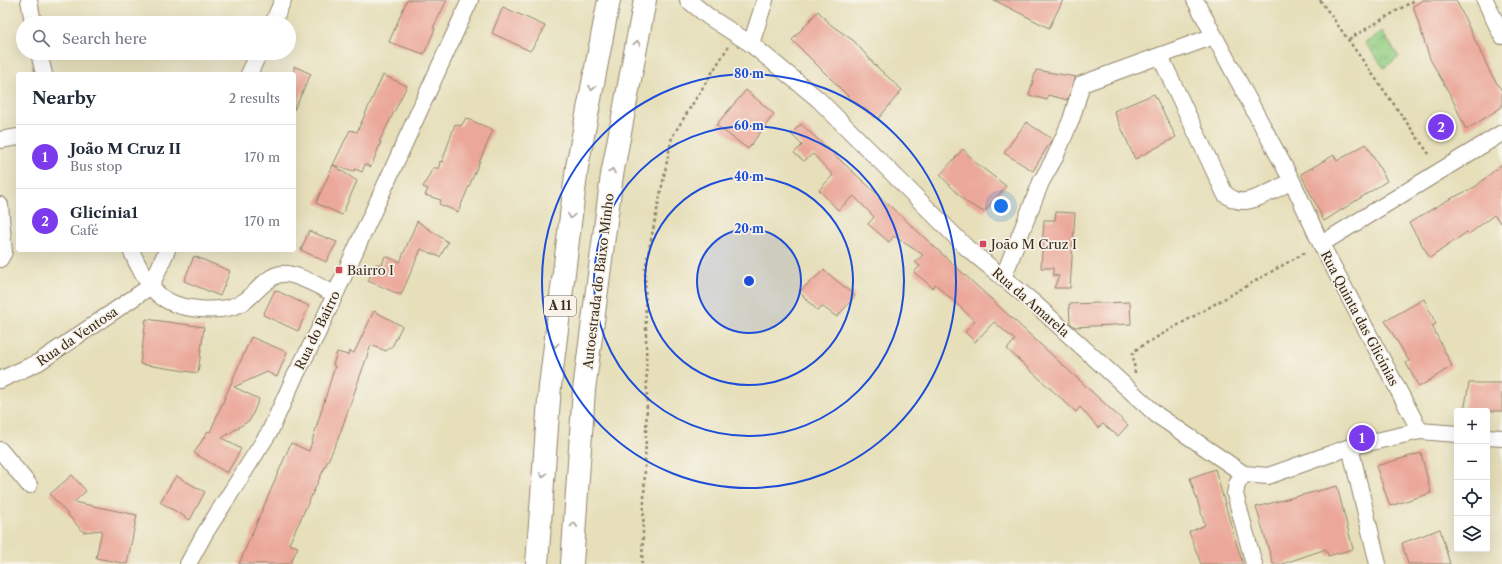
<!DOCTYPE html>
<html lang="en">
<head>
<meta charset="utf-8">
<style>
  body { margin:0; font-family:"Libre Caslon Text",serif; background:#f6f6f7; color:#1f2937 }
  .controls { position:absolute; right:12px; bottom:12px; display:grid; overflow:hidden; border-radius:4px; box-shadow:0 4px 16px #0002 }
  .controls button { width:36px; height:36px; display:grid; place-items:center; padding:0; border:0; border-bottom:1px solid #e0e1e3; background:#fff; color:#1f2937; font:20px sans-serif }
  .you { position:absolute; left:1001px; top:206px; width:14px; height:14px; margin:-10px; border:3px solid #fff; border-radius:50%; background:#1a73e8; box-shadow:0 0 0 6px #1a73e833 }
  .badge { display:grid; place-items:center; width:26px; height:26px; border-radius:50%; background:#7c3aed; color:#fff; font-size:13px; font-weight:700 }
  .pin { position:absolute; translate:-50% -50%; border:2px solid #fff; box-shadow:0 1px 4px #0006 }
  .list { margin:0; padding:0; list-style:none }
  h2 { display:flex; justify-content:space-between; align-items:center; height:52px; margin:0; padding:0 16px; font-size:17px }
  h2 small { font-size:13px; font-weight:400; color:#747a83 }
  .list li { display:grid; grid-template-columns:26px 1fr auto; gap:12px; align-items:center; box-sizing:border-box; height:64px; padding:0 16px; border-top:1px solid #e0e1e3 }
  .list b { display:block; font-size:15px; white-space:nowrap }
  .list p { margin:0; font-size:13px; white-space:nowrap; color:#747a83 }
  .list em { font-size:13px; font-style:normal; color:#747a83 }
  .icon { flex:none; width:22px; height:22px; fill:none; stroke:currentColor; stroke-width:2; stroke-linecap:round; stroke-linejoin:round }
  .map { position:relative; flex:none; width:1502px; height:564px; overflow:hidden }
  .search { position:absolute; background:#fff; box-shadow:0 4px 16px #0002; left:16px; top:16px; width:280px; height:44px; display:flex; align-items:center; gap:10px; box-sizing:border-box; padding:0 14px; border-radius:22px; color:#747a83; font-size:15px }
  .panel { position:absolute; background:#fff; box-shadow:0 4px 16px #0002; left:16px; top:72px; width:280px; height:180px; border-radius:4px }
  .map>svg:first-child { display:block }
</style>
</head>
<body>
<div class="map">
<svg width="1502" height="564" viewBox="0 0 1502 564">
  <defs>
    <pattern id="park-crowns" width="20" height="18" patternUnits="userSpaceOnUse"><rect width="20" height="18" fill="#93ce82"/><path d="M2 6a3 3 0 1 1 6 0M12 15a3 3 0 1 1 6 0" fill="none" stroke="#79a76a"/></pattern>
  </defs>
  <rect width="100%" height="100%" fill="#f7f3e8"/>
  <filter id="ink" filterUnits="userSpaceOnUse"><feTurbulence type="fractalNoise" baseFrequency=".025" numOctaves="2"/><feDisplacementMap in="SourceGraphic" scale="8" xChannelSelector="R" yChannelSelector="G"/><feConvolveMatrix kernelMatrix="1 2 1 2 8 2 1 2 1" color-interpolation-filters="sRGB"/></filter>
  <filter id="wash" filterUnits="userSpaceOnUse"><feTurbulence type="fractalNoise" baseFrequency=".012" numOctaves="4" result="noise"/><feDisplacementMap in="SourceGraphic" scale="16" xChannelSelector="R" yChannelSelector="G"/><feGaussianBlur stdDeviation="0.9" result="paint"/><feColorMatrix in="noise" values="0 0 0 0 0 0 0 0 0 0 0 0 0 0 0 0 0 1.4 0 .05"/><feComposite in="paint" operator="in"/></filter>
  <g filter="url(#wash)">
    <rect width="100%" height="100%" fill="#e6dfba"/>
    <path fill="url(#park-crowns)" stroke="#677c50" d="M1382,32L1399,57L1384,68L1365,43Z"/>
    <g id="blocks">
      <path fill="#eba89a" d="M407,0H447L433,28L435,29L424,54L389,42Z
        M994,0H1063L1049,28Z
        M1423,0H1456L1491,74L1502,91V107L1466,130L1452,98L1430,59L1413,6Z
        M503,7L545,26L542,33L530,51L492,33Z
        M818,11L831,25L854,41L875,65L902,90L878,119L850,98L792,40Z
        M294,66L311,74L294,110Z
        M1036,70L1076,77L1067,100L1048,95L1047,100L1029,95Z
        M383,75L407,86L379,142H381L371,167L365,164L362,172L355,169L354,171L333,165L350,130L357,132Z
        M746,90L774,114L748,149L716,125Z
        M1154,94L1176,137L1135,159L1114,111Z
        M466,118L493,130L458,212L439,204L441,200L425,195L428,189L423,187L433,168H439L440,161L442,162L455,124L461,126Z
        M1026,122L1052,139L1033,171L1004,153Z
        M801,124L1128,425L1118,436L1103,424L1098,428L1080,407L1076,412L1007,349L1015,340L994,322L975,342L965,332L975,321L935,284L933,288L914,272L920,266L915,262L923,255L894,236L889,242L868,224L874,217L854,196L838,210L819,190L833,175L813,154L804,161L794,153L802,145L791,134Z
        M1366,144L1387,181L1324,221L1301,174L1334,155L1337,161Z
        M963,149L976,163L1006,186L984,212L966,202L940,175Z
        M1502,164V224L1494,215L1469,234L1467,232L1430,258L1409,223L1444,202L1475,187Z
        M333,165L357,181L342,215L316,203Z
        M1056,212L1075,213L1070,288H1054L1059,276L1053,275V268H1041L1044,220H1055Z
        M417,221L448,242L440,257L421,249L401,295L368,281L376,264L382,265L385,256L400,262Z
        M309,231L337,242L326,262L301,250Z
        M194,256L230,271L220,296L184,281Z
        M824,270L855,296L837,317L823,307L817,310L799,292Z
        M275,290L309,306L298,331L263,315Z
        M1424,299L1436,324L1432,326L1452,366L1419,387L1406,363L1409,361L1385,321Z
        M1130,302L1131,324L1075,327L1070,323L1069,304Z
        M374,311L402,326L393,345L386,351L371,345L338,439L289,544L298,547L290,564H239L291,443L309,451L335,366L333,365L337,352L348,355L350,351L354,353Z
        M146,319L204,327L198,373L140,364Z
        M251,337L287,352L277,377L267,372L234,387L259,399L250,420L222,438L241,449L227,473L194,453L208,431L210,432Z
        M1469,383H1502V411H1464Z
        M1421,453L1431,493L1390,506L1376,466Z
        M1215,469L1235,539L1243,564H1201L1189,532L1205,525L1190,478Z
        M72,475L86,491L74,502L137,515L127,564L96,558L102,530L83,532L50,494Z
        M176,476L205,492L190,520L160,502Z
        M1337,486L1353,549L1328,556L1326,549L1282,564H1273L1256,507Z
        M1440,529L1450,564H1408L1402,543Z"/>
    </g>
  </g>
  <g filter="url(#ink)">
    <use href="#blocks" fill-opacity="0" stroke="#90846c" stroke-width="1"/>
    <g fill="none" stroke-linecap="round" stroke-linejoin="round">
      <g stroke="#90846c" stroke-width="18">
        <path id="street" d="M29,0L33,23
          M688,0L709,17L751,44L818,99L967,248L1034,303L1157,415L1244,474L1268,476L1350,447L1420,431L1457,434
          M1195,0L1292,181L1321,244L1420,431
          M1485,0L1502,36
          M273,23L283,0
          M751,44L765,0
          M39,53L44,74
          M1160,56L1225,194C1228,196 1232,199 1236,200C1250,206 1279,187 1292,181
          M249,74L259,53
          M0,140L18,137
          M0,205L4,252L0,259
          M1321,244L1502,133
          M131,250C136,262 148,286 158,294C176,311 224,315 245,301C256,293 267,276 281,274C296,272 321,288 335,294
          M1003,278L1041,182L1055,157L1071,120L1082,84L1214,36
          M151,286L167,250
          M0,380L39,362L151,286
          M1487,437L1502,438
          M1350,447L1378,564
          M0,450L29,485
          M1244,474L1237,484L1235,494L1254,564
          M188,564L205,533L270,431L294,378L318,332L470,0"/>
      </g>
      <g stroke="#90846c" stroke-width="24">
        <path id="highway" d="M537,564L550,386L577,167L609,0
          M572,564L584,390L612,175L645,0"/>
      </g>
      <path stroke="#90846c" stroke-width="2.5" stroke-dasharray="3 3" stroke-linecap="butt" d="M1320,0L1429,154
        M1349,39L1415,0
        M1135,373L1133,353L1138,348L1306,252
        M642,564L647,402L645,269L672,137L728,47"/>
      <use href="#street" stroke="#fff" stroke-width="16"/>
      <use href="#highway" stroke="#fff" stroke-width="22"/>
    </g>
    <defs><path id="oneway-chevron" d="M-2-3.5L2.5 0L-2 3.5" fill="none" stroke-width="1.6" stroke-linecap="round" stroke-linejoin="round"/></defs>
    <g stroke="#a79f9a">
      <use href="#oneway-chevron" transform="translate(637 43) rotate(-79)"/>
      <use href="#oneway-chevron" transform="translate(592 88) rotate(101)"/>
      <use href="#oneway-chevron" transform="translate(612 171) rotate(-80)"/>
      <use href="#oneway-chevron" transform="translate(571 216) rotate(97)"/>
      <use href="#oneway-chevron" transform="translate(555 345) rotate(97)"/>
      <use href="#oneway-chevron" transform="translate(543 475) rotate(94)"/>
      <use href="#oneway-chevron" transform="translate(574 525) rotate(-86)"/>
    </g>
  </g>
  <circle cx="749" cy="281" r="52" fill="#1d4ed8" fill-opacity=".12"/>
  <g fill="none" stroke="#1d4ed8" stroke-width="2">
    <circle cx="749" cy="281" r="52"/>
    <circle cx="749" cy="281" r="104"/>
    <circle cx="749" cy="281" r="155"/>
    <circle cx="749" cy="281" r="207"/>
  </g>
  <g fill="#d1495b" stroke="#f7f3e8" stroke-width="1.5">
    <rect x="979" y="240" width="8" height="8" rx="2"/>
    <rect x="335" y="266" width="8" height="8" rx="2"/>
  </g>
  <g text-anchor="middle" stroke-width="3.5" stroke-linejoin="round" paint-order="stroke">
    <rect fill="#f7f3e8" stroke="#73665b" stroke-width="1" x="544" y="296" width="32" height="20" rx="3"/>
    <g font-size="12" font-weight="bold" fill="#3b2a1e">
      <text x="560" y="310">A 11</text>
    </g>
    <g font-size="13" fill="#3b2a1e" stroke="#f7f3e8" text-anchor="start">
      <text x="991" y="249">João M Cruz I</text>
      <text x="347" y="275">Bairro I</text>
    </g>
    <g font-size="13" fill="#3b2a1e" stroke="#f7f3e8">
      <text transform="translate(598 281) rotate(-83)" y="5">Autoestrada do Baixo Minho</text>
      <text transform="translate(1031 302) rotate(41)" y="5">Rua da Amarela</text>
      <text transform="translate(1360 318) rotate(62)" y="5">Rua Quinta das Glicínias</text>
      <text transform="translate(317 330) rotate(-64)" y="5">Rua do Bairro</text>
      <text transform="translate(77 336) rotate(-34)" y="5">Rua da Ventosa</text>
    </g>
  </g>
  <circle cx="749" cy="281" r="6" fill="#1d4ed8" stroke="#f7f3e8" stroke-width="2"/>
  <g font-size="12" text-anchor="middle" font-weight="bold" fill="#1d4ed8" stroke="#f7f3e8" stroke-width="3.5" stroke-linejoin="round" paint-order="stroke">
    <text x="749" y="78">80 m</text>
    <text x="749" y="130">60 m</text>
    <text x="749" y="181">40 m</text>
    <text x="749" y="233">20 m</text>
  </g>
</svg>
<div class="controls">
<button>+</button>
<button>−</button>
<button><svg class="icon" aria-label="locate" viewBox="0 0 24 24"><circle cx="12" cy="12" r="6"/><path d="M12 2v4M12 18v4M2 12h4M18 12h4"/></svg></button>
<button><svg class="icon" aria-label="layers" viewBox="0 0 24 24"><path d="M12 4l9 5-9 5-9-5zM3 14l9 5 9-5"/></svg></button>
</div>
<div class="you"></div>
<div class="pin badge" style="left:1362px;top:438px">1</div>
<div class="pin badge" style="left:1441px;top:127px">2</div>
<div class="search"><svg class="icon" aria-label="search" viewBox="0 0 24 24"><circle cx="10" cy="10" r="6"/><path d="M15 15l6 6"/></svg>Search here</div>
<section class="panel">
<h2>Nearby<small>2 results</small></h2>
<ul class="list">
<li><span class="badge">1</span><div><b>João M Cruz II</b><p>Bus stop</p></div><em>170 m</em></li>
<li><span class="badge">2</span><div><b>Glicínia1</b><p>Café</p></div><em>170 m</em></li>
</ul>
</section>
</div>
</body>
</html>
